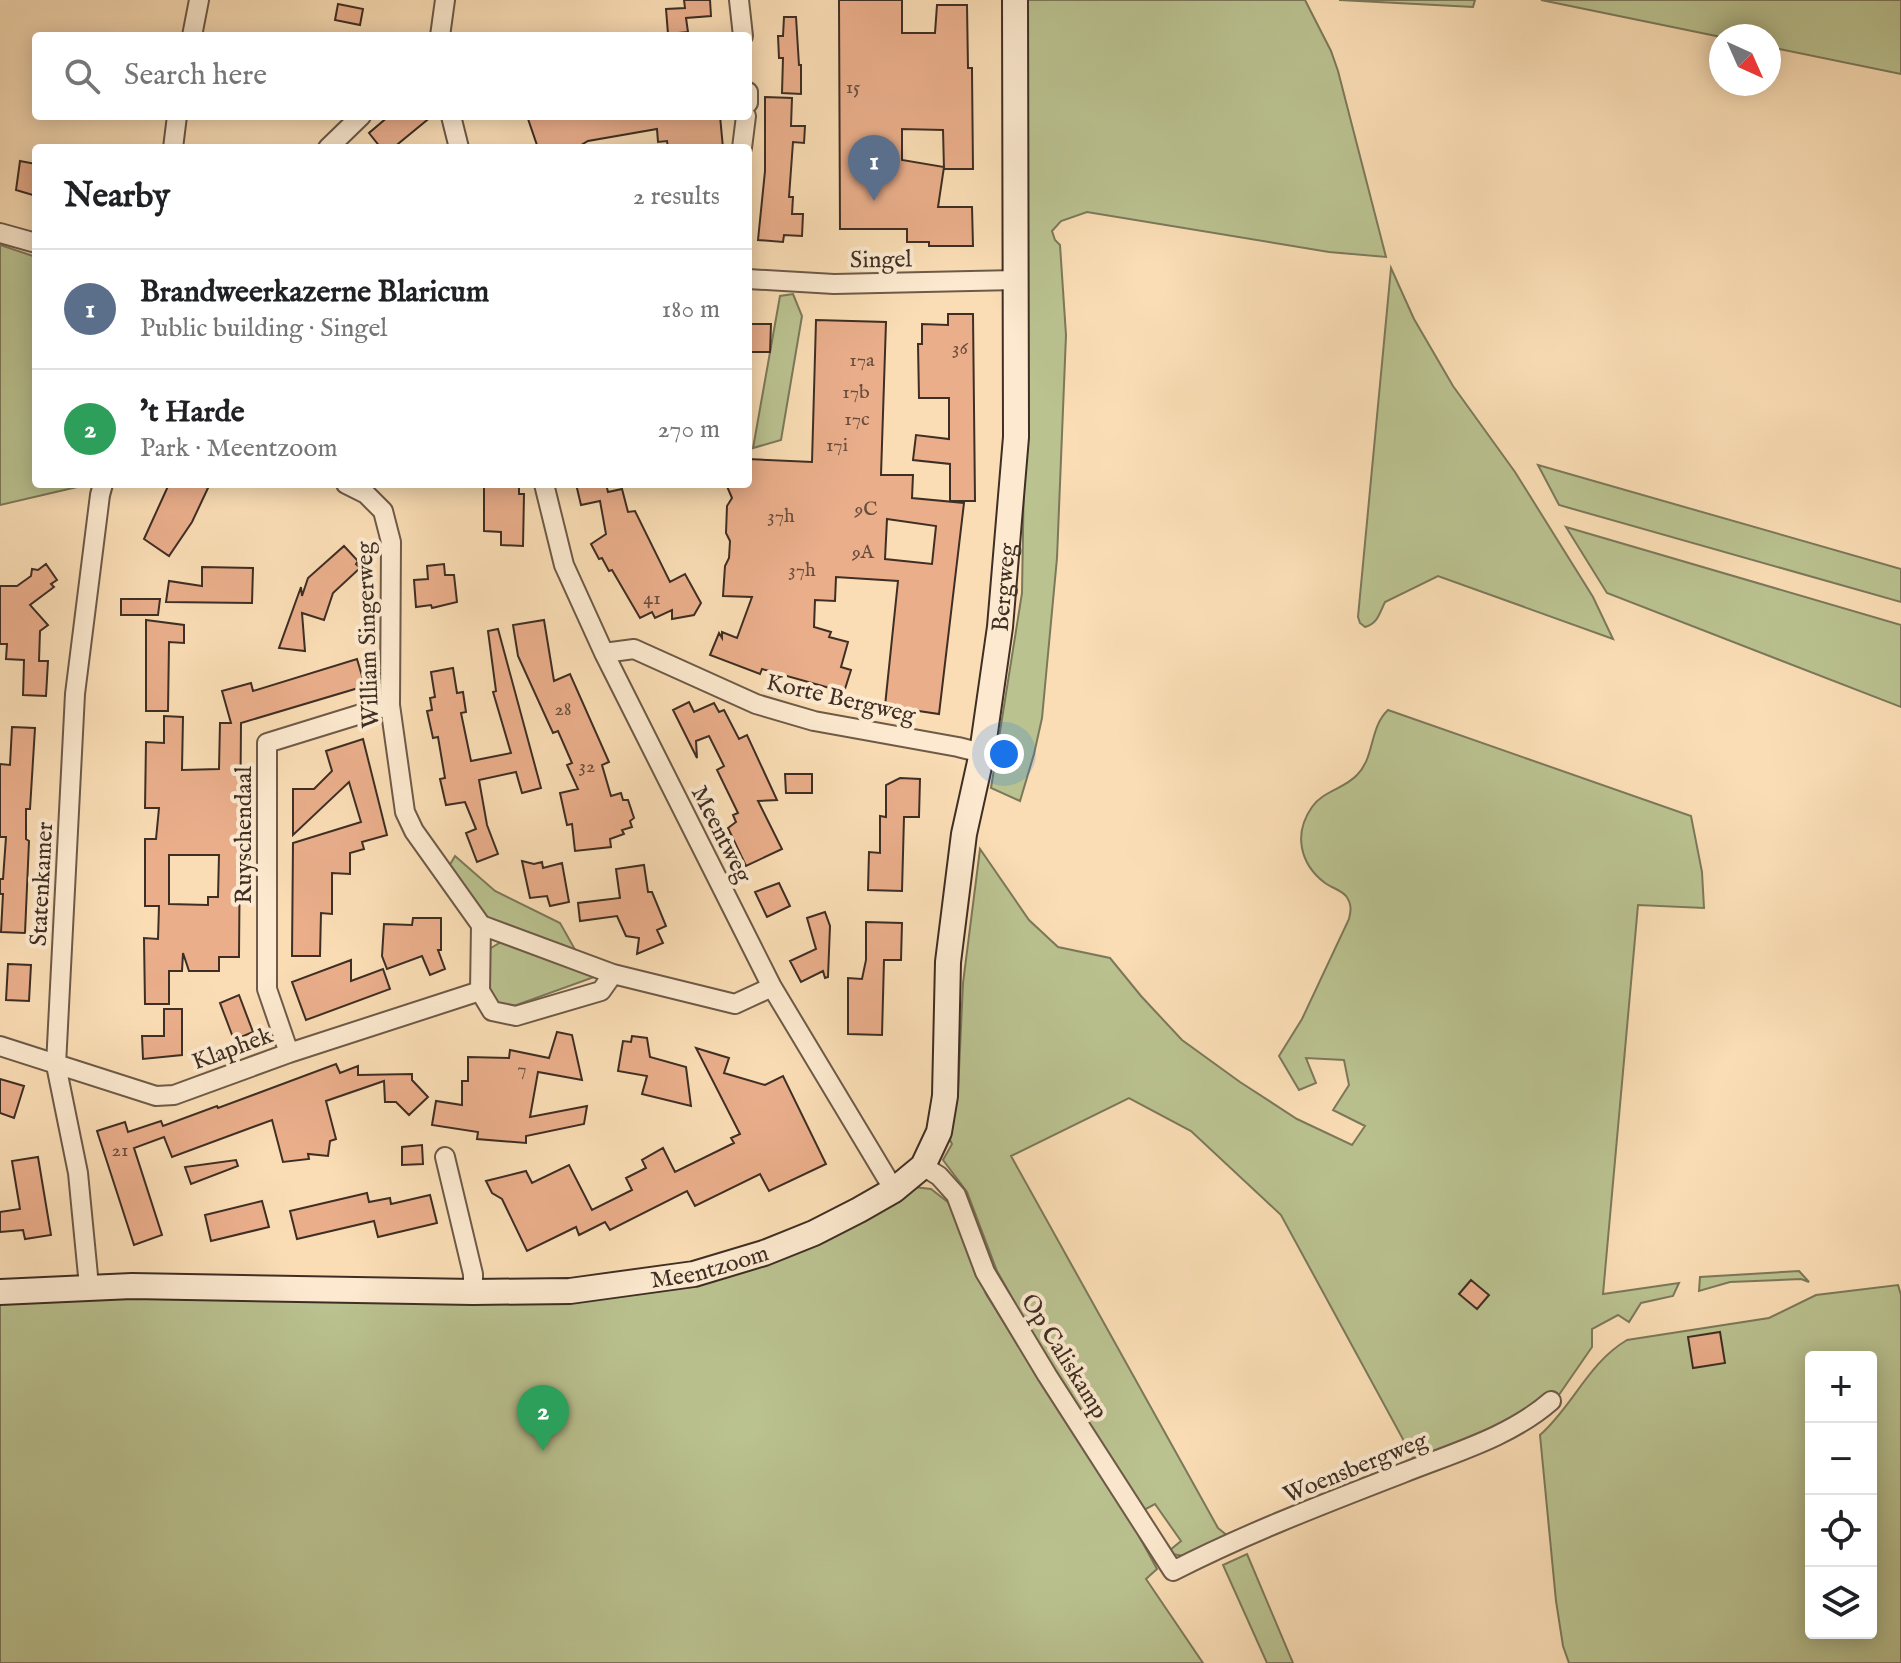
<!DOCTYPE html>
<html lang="en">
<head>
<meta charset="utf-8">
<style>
  body { margin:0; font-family:"IM FELL English",serif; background:#f6f6f6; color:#202124 }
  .controls { position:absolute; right:24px; bottom:24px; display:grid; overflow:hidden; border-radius:8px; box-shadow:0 4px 20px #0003 }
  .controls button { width:72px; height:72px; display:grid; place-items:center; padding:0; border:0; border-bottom:2px solid #e0e0e0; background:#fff; color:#202124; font:40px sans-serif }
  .compass { position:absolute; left:1709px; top:24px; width:72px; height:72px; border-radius:50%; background:#fff; box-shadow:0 4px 20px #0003; rotate:135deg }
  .you { position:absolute; left:1004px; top:754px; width:28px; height:28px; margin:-20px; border:6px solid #fff; border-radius:50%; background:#1a73e8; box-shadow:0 0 0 12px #1a73e833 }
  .badge { display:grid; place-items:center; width:52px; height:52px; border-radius:50%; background:#d93025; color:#fff; font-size:26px; font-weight:700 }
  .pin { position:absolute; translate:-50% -66px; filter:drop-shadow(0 2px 4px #0008) }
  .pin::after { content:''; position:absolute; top:42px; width:28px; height:24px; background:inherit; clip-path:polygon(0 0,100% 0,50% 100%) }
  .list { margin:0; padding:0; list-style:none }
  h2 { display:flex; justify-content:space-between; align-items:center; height:104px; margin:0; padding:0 32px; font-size:34px }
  h2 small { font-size:26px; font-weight:400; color:#757577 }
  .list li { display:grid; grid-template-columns:52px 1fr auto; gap:24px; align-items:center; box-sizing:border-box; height:120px; padding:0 32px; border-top:2px solid #e0e0e0 }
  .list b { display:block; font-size:30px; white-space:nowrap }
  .list p { margin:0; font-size:26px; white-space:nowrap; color:#757577 }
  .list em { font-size:26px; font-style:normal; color:#757577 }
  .icon { flex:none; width:44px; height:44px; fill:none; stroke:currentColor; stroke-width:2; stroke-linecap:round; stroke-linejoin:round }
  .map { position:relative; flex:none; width:1901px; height:1663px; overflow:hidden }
  .search { position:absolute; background:#fff; box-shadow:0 4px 20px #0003; left:32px; top:32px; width:720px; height:88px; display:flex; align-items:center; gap:20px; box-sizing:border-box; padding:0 28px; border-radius:8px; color:#757577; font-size:30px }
  .panel { position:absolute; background:#fff; box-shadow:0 4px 20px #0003; left:32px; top:144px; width:720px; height:344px; border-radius:8px }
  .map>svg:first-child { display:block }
</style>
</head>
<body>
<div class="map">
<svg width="1901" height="1663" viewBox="0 0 1901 1663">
  <rect width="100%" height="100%" fill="#faddb5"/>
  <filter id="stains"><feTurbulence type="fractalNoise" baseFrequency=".0025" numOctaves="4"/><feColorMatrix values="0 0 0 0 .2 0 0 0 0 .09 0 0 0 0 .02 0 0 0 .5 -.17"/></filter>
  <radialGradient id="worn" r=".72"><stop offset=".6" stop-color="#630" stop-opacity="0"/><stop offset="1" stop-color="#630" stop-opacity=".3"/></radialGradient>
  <path fill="#bac290" stroke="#7c785a" stroke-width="2" fill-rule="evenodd" d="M1026,0H1305L1331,51L1338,71L1386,257L1329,252L1087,212L1061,221L1052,231L1055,240L1060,245L1066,335L1057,558L1042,718L1034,754L1020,801L991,788L1022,593L1028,228L1025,227L1027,186Z
    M1339,0H1475L1473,7Z
    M1541,0H1901V74L1769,47V36L1721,37Z
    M0,245L36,257V484H90L0,505Z
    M1391,268L1414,319L1453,386L1515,472L1593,597L1613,639L1438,576L1385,602C1379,614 1378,623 1365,627L1360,623L1358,617Z
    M793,294L802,316L781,440L753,448L780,296Z
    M1538,465L1901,569V602L1559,505Z
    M1566,527L1901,625V707L1607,593Z
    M1388,710L1691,816L1702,872L1704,908L1638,905L1603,1294L1679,1283L1673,1296L1641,1303L1629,1322L1618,1315L1592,1329V1347L1554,1402L1417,1465L1281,1215L1191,1131L1129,1098L1011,1156L1218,1528L1229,1537L1184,1556L1172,1554L1170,1550L1181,1541L1155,1504L1144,1510L1053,1370L997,1271L967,1192L943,1160L952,1144L948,1136L958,1092L963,983L980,849L1029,920L1058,947L1110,958L1141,996L1182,1040L1240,1082L1297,1119L1352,1145L1365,1126L1333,1110L1349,1085L1344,1060L1306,1058L1316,1083L1299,1090L1279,1056L1302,1019L1349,919C1351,911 1352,904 1346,896C1341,890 1332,888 1325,883C1300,864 1293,834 1312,807C1323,791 1344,789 1357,775C1375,757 1369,728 1388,710Z
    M455,856L495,891L560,923L577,953L479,917L445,873Z
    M506,939L597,976L511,1007L494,1010L475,964L481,954Z
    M914,1187L931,1189L949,1203L986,1294L1065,1420L1121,1503L1157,1569L1146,1579L1203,1663H0V1301L72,1296L641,1289Z
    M1799,1271L1809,1282L1801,1279L1730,1282L1699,1291L1700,1277Z
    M1898,1285L1901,1295V1663H1569L1563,1646L1556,1601L1540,1435C1573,1406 1588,1363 1627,1340L1769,1318L1816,1295ZM1811,1357H1871V1633H1811Z
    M1247,1554L1293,1663H1267L1223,1565Z"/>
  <path fill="#eaae8b" stroke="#3e2e24" stroke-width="2" fill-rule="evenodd" d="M684,0H710L711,16L686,18L688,32L668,34L666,9L685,8Z
    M839,0H902V33H935L937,5H967L968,68H972V72L973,169H944L943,130L902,129V160L944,167L938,207H972L973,246H929V242H907V229H840Z
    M338,4L363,9L360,25L335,20Z
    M784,17H796L799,65H801V94L782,93L783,58H779L778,36H783Z
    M765,97L792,98L791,126H805L804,143L793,142L789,197H793L792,214H803L802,236L784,235L783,242L758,240L765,171Z
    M389,116H432L393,148H381L369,133Z
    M527,116H720L723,148H668L667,141L658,142L657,129L588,141L576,148H538Z
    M20,161L36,164V196L16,190Z
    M948,314H973L975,501H950V464L913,460L916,435L949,439V398H919L918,344H922V324L948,325Z
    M816,320L886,322L881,475H913L912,498L964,503L939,714L885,706L898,581L836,577L835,601L815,600L814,627L831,632L829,637L848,642L841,667L851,670L844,692L762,669L760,674L710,655L719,633L722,638V632L737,638L752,597L723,596L725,566L729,558L730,541L726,533L727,506L732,498L726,484H748V459L812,462ZM887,519L936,526L932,564L885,559Z
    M748,324H771L770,352H748Z
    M169,484H199L208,488L192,522L169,556L144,539Z
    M484,484H519V494H524L523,546L501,545V532L484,531Z
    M576,484H606L608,492L622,489L628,512L635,511L670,582L685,574L701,603L694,615L672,619V610L655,618L652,612L640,618L612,570L609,571L602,558L599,559L591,544L606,534L600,501L581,505Z
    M344,546L358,561L356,564L360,568L333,593L324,620L302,613L305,651L279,648L301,587L302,596L308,578Z
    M46,564L57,580L51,584L54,587L30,605L48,625L40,631L39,661H48L46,696L23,695L24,660L6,659L7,644H0V586H17L31,576L32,569L38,570Z
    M444,564L445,575H454L457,602L432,608L431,605L416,607L414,580L428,579L427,566Z
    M202,567L253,568L252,603L166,602L169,581L202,586Z
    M121,599H160L158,615H121Z
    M146,620L184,625V643L169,642L168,711H146Z
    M544,620L554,681L570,674L609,762L602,765L611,796L621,793L623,800H628L634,818L630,821L632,827L622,830L624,834L610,839L611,847L575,851L572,824L567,825L560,793L578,789L567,765L572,763L558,731L553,733L518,656L513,625Z
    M498,629L541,788L522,793L516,772L479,780L487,825L498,854L477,862L466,833L476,829L465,802L446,805L440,779L445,778L438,737L433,738L427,711L432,710L430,698L435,697L431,672L453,668L457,693L463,692L466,712L461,713L471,761L511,753L493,692L496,691L488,631Z
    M357,659L365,686L241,723L239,957H219V971H189L183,953L182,971H169V1004H145L144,938L158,939L159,906H145V839H156L159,808H145L146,742L164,743V716L183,717L182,770L219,769L220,723H231L222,691L251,683L253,691ZM169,855H219L218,897H208V905L169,904Z
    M689,702L694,712L714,703L719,712L724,710L739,739L747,735L777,800L758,801L782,849L746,866L728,828L736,822L733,815L738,813L717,770L724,766L709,736L696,741L697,758L673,710Z
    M12,727L35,728L30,809H26V839L29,841L25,933L1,932L3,894H0V879H3L6,837H0V764L10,765Z
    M363,739L387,835L362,842L364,849L350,853V874L332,873V914L321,913L320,956H292L293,843L361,822L349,782L293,835V789H314L332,771L326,751Z
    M785,774H812V793H786Z
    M900,778L920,779L919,817H904L902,891L868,890L869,852L880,853V816L886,817V785Z
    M522,861L534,864L542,862L543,868L562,863L569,902L550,906L547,896L530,898Z
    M644,865L648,892H652L666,926L657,930L663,943L637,954L639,938L626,936L617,916L580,921L578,903L620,898L616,869Z
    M779,883L790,906L767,917L755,892Z
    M825,912L830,926L828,977L825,978L823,971L801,982L790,961L816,949L807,918Z
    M413,918H441V950H438L445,969L430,975L422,956L387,969L382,956L384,924L412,925Z
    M866,922L902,923L901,960H884L882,1035L848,1034V978L862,979L866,960Z
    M351,960V981L383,969L390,989L306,1020L292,982Z
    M8,964L31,965L29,1001L6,1000Z
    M239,995L253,1032L234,1040L220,1003Z
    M164,1009H182V1055L143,1059L142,1036H164Z
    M557,1032L572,1035L582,1080L538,1072L530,1117L587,1106L584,1124L526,1136V1143L477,1139L478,1132L432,1125L436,1101L462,1105V1081H468V1057L509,1058L510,1050L549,1058Z
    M632,1036L647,1038L650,1057L686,1067L691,1106L642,1094L647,1076L618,1071L623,1041L631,1042Z
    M696,1048L729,1058L724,1073L765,1085L783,1076L826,1164L769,1191L760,1174L695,1206L687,1191L610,1230L605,1222L579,1235L576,1227L527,1251L502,1199L492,1193L486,1181L526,1171L532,1183L569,1165L592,1210L632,1190L626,1178L646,1168L642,1160L663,1148L675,1172L734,1143L731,1138L740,1134Z
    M336,1064L340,1073L358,1066V1075L412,1074V1080L428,1097L409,1115L396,1102H385L384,1081L326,1101L336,1139L330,1141L328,1156L308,1154L309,1159L283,1162L272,1120L172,1157L164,1137L134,1148L162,1235L134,1245L97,1131L125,1122L128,1132L161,1121L163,1126L217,1106L218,1108Z
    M0,1079L24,1086L14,1118L0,1113Z
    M422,1145L423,1164L402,1165V1147Z
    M38,1157L51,1235L25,1239L23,1230L0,1232V1212L20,1209L12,1161Z
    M236,1160L238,1166L191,1184L185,1167Z
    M367,1193L369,1202L390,1198L391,1204L430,1195L437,1223L378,1237L374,1221L297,1239L290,1211Z
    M262,1201L269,1227L211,1241L205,1215Z
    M1471,1280L1489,1295L1477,1309L1459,1294Z
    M1720,1332L1725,1363L1693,1368L1688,1337Z"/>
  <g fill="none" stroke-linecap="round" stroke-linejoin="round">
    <g stroke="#6d5a48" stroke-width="22">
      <path id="street" d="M739,0L743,36
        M192,36L199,0
        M440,36L445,0
        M748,92V103
        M451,116L459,148
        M173,148L177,116
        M328,148L361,116
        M742,148L746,116
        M0,233L36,243
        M748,279L834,284L1016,280
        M346,484L366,494L383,511L391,542L390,705L405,812L414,831L481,925L613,974L735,1004L772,987
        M544,484L564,565L604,653L772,987L894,1190
        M604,653L634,649L756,704L814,721L958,747L982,753
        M481,925L480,991L492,1011L516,1016L601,991L613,974
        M0,1046L156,1096L174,1095L289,1053L480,991
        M289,1053L267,989V743L390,705
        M445,1157L473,1274V1292
        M923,1166L939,1176L956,1195L985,1272L1047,1375L1173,1571C1247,1533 1326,1503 1403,1473C1453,1453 1510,1437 1551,1401
        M89,1286L78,1173L56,1065L75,694L100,495L103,484"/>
    </g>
    <g stroke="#3e2e24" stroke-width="28">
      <g id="secondary">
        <path id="s1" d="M0,1292L132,1286L473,1292L570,1291L694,1274L764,1253L814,1233L859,1210L894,1190L923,1166L939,1132L945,1096L948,962L964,834L982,753L1000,627L1016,437L1015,0"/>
      </g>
    </g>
    <use href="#street" stroke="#fce9cf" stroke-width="18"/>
    <use href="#secondary" stroke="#fce9cf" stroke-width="24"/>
  </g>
  <g text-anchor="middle" stroke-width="8" stroke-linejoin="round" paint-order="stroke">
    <g font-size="20" fill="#694e3e">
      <text x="853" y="93">15</text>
      <text x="960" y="354">36</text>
      <text x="862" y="366">17a</text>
      <text x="856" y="398">17b</text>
      <text x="857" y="425">17c</text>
      <text x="837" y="451">17i</text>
      <text x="866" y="515">9C</text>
      <text x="781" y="522">37h</text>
      <text x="863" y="558">9A</text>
      <text x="802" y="576">37h</text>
      <text x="652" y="604">41</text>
      <text x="563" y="715">28</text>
      <text x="587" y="772">32</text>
      <text x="522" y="1075">7</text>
      <text x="120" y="1156">21</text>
    </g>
    <g font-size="24" fill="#3e2e24" stroke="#fce9cf">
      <text transform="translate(881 259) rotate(-1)" y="8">Singel</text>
      <text dy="8" stroke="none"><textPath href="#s1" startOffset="1538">Bergweg</textPath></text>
      <text transform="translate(367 635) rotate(-92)" y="8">William Singerweg</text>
      <text transform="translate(841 698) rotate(13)" y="8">Korte Bergweg</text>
      <text transform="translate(722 834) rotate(63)" y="8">Meentweg</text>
      <text transform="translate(243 835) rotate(-90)" y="8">Ruyschendaal</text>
      <text transform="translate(41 884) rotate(-87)" y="8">Statenkamer</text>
      <text transform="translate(232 1048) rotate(-20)" y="8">Klaphek</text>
      <text dy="8" stroke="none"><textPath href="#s1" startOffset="712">Meentzoom</textPath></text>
      <text transform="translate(1065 1356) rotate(58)" y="8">Op Caliskamp</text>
      <text transform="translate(1355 1467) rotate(-22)" y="8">Woensbergweg</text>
    </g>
  </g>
  <rect width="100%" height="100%" filter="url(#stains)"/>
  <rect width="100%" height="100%" fill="url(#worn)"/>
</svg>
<div class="controls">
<button>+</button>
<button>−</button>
<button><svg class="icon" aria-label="locate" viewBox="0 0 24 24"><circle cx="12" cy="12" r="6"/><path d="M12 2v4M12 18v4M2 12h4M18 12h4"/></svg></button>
<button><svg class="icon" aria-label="layers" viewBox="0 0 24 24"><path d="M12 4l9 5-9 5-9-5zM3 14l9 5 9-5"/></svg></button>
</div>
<svg class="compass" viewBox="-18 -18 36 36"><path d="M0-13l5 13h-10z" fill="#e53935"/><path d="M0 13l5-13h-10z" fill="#757577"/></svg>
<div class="you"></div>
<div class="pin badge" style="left:874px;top:201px;background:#5c6f8a">1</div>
<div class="pin badge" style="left:543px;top:1451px;background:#2e9e5b">2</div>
<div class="search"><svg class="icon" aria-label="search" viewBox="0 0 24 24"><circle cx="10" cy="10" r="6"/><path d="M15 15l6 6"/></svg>Search here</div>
<section class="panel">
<h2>Nearby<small>2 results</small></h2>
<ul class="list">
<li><span class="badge" style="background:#5c6f8a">1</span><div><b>Brandweerkazerne Blaricum</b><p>Public building · Singel</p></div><em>180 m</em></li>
<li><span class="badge" style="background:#2e9e5b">2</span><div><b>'t Harde</b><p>Park · Meentzoom</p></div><em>270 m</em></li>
</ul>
</section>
</div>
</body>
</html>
